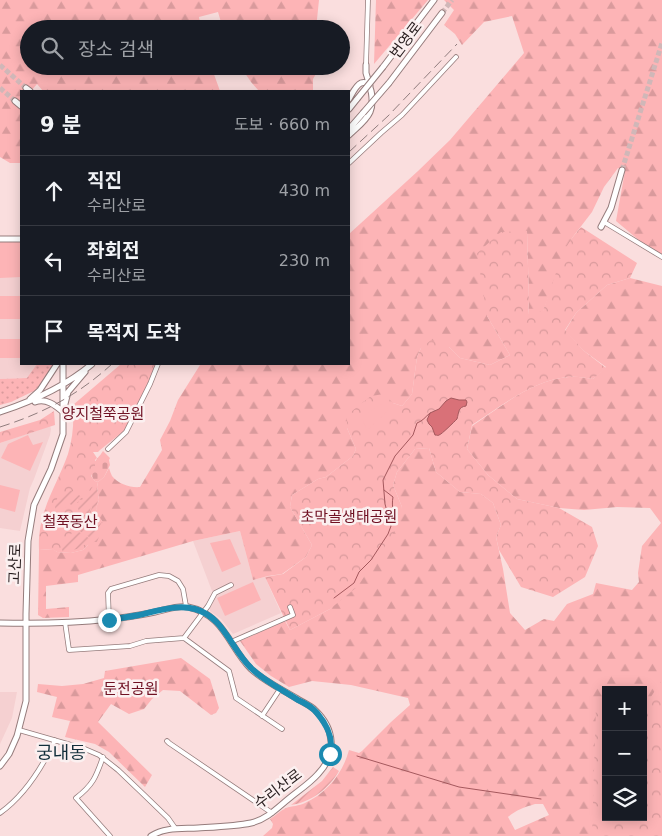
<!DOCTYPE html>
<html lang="ko">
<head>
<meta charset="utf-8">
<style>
  body { margin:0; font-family:"DejaVu Sans","Noto Sans KR",sans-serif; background:#20242c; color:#f1f3f6 }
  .controls { position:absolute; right:15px; bottom:15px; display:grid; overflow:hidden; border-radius:0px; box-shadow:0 2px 12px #0003 }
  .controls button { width:45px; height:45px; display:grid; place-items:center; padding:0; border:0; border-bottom:1px solid #363941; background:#171b24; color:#f1f3f6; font:25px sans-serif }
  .stop { position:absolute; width:15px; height:15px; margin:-11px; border:4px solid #1b8ab0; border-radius:50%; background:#fff }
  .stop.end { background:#1b8ab0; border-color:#fff; box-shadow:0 1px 5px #0008 }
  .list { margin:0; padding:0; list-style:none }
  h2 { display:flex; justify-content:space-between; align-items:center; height:65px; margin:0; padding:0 20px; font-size:21px }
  h2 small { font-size:16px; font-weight:400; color:#9ea1a6 }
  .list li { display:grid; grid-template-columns:32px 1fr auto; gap:15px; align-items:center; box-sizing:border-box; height:70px; padding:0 20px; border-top:1px solid #363941 }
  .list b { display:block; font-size:19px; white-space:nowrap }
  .list p { margin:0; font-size:16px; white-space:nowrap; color:#9ea1a6 }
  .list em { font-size:16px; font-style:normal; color:#9ea1a6 }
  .icon { flex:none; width:28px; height:28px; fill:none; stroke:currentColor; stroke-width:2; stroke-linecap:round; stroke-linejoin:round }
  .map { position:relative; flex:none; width:662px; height:836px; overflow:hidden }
  .search { position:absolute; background:#171b24; box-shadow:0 2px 12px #0003; left:20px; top:20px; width:330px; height:55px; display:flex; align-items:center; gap:12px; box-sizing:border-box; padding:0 18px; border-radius:28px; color:#9ea1a6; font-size:19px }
  .panel { position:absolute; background:#171b24; box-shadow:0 2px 12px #0003; left:20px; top:90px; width:330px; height:275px; border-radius:0px }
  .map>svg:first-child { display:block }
</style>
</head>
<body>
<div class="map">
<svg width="662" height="836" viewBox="0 0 662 836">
  <defs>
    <pattern id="grass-dots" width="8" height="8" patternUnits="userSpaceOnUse" patternTransform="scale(1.25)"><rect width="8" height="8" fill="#fdb4b6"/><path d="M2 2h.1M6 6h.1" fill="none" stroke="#d99a9c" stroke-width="1.8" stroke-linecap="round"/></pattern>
    <pattern id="forest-firs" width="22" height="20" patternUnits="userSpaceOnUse" patternTransform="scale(1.25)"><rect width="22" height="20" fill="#fdb4b6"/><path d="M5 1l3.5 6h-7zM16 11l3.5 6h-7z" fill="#d99a9c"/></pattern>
    <pattern id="cemetery-stones" width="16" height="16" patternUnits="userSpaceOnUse" patternTransform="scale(1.25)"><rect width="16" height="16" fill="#fdb4b6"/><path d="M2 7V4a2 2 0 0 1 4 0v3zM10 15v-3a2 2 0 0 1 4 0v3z" fill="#d99a9c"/></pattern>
    <pattern id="park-crowns" width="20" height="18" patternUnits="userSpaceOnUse" patternTransform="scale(1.25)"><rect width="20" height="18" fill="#fdb4b6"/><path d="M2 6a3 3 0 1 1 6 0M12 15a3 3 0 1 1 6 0" fill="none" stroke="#d99a9c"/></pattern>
    <pattern id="garden-furrows" width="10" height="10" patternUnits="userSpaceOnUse" patternTransform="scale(1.25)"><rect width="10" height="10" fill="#fdb4b6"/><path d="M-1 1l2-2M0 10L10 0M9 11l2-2" fill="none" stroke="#d99a9c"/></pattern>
  </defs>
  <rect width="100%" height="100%" fill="#fadede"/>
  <path fill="#f5d0d1" d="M0,245H21V364H37L28,378L0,379Z
    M50,426L51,429L50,435L34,479L30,488L20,531L0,528V443Z
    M240,531L253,580L265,577L281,613L233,634L221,619L210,611V608L216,596L232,588L231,583L212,591L193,541Z
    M0,692H17L12,718L0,744Z"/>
  <path fill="url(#grass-dots)" d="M37,364H54L36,390L11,402L0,405V379L27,378Z"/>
  <path fill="url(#forest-firs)" fill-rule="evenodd" d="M0,0H319L316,29H223L218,12L199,17L201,29H29V66H211L220,91H43L37,84L31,91H21V102L19,105L21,107V163H10L0,157Z
    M376,0H428L374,64Z
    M444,0H662V258L647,247L616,221L625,171L618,168L604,187L592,212L572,238L559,267L543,312L528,315L529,301L527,231L487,316L510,355L490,365L460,358L449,347L421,348L417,357L412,394L402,406L393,403L347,428L356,449L353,456L326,477L318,479L292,495L290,507L312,545L306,557L282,574L268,576L253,580L240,531L193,541L78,575V582L46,586V609L69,607V617L43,618L38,615L39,550L53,549L57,552L71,553L83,550L88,545L102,521L97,515L96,508L99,500L97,487L98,482L104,477L109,468C110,471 111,474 112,476C118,484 131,488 140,487L162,450L160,440L170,421L178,400L200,365L203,364H349V234L418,171L450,140L524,53L512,16L484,22L462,45L455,34L444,25L454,10Z
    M240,66H317V72L313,79V91H259L251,82Z
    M630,278L662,286V836H263L272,828L273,824L270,819C275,816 280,811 286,808C292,806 299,806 305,803C327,793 343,773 349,750L359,753L362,751L391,722L410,705L408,698L351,685L312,681L289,687L271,676L256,664L240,641L285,621L290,630L330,609L402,507L393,485L397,472L415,449L429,448L436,472L460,492L481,494L493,503L501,525L496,537L503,569L510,613L525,630L544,619L554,621L567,604L593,594L596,583L632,590L639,582L638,573L642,546L661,523L650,508L617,507L584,510L559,508L517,499L488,475L467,449L472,426C502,406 532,380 569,377C577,376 585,378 593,379L606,367L584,351L565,331L576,313L607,285ZM606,690H643V817H606ZM535,804H543L549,815L515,830L508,817C516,810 525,807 535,804Z
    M181,658L210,679L219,708L216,713L211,715L180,691L163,690L152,699L144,709L129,714L111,704L98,722L152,775L145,787L109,752L95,744L65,737L70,721L52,717L57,697L37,692L38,684L62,686L83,684L104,678L105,671Z"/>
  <path fill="url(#cemetery-stones)" d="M103,451L110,458L109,460L110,465L104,477L98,482L95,481C84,468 97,461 103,451Z"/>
  <path fill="url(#park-crowns)" d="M581,227L637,263L630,278L607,285L576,313L565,330L584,351L606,368L593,379C585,378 577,376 569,377C532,380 502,406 472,425L467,449L488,475L517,499L559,508L592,527L598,546L585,577L553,597L521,587L499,550L496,537L501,525L493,503L481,494L460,492L436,472L429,448L415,449L397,472L393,485L402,507L397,527L382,551L357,587L330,609L290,630L265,577L283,574L306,557L312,545L290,507L292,495L318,479L326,477L353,456L356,449L347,428V415L371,396L384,394L393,403L402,406L412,394L417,357L421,348L431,340L449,347L460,358L490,365L510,355L487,316L477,253L501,232L527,231L529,301L528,314L543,311L563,252L572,238Z
    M121,364H156L146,387L125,430L100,450L98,452H93L97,458L95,460V466L92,467L91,476L95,481L98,482L97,487L99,500L96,508L97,515L103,522L97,530L100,534L97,543L88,545L83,550L71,553L57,552L52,549L39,550C37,512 56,488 68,454C73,438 74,422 73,405Z
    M54,411L55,425L0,443V432L40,420Z
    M662,680V836H592L596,706H606V817H643V709Z"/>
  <path fill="url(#garden-furrows)" d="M95,483H96L98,500L96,508L97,515L102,520L90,515L92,507L91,506L89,514L82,512H79L78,508L87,490L90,491Z
    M69,490L72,491L70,495L72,491L82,497L77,503L76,507H75L68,503L69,496L67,501H66V507L60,511L57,515L55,507L58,495H63Z
    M79,514L86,515L102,522L97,530L100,534L97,542C91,542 85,543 81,548L63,552L60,544L69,538L74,529L92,540L89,537L75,528L80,520Z
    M333,767L339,771C329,788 312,802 291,805L322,781Z"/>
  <path fill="#fdb4b6" d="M21,241V277L0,278V242Z
    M0,296H21V319H0Z
    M0,339H21V358H0Z
    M381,404L387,407L388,411L367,430L362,419L366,414Z
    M28,435L33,445L43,442L30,471L1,458L8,444Z
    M0,485L20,490L15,512L0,508Z
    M230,539L241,564L222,572L210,543Z
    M253,582L261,600L225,616L217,598Z"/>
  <path fill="#d97178" stroke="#a4585d" d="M451,398L459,400H466L467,402L466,406C458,407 459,412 457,419C455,421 441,435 439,435C438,436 437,435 435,435L432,427L429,424L427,420L430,413L439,409L446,401Z"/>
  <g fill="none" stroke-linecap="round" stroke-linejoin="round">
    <path stroke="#a4585d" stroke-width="1" d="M384,490L393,497C391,508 395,511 392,524
      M334,598L354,583L359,572L371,560L388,534L391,526L385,504L383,480L395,456L413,435L417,423C423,421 425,417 430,413
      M357,756L459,787L541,799"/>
    <path stroke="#d0b7b8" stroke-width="5" stroke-dasharray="5 2.5" stroke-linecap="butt" d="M442,13L452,0
      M0,65L26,88
      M0,88L15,101
      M622,170L662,43"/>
    <g stroke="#957c7c" stroke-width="5.5">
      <path id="street" d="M366,65L368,0
        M349,163L381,133L402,115L456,57
        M604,222L662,257
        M108,449L126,432L150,384L158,364
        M109,620L108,593L111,589L159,575L169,576L178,581L183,589L186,606
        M65,622L69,650L130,646L146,641L184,638L229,671L236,698L282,729
        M184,638L208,606L215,593L231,585
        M231,642L293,615L290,607
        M262,716L280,689
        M19,730L85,749L99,755L118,770L140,791L168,818L175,828
        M167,741L169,743L272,813
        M103,757C96,777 93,785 76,798L110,836
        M0,813C25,795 42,768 55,740"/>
    </g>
    <g stroke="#957c7c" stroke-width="7">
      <path id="secondary" d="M366,65V73L370,86
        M383,67L434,0
        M389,83L442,13
        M26,88L30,91
        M349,99C352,94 356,85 361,83C374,79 373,105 370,112C366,121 356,128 349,135
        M15,101L21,106
        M349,109L357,99
        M349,129L363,113
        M601,227L611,208L622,170
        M0,239H21
        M30,399L40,390L57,364
        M35,402C46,398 55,405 63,412L68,392L85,372
        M0,412C33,401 66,386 92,364
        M0,623C36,624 74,623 110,619C125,618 140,615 155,612C165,610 178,605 188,607C224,614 229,647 251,669C264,681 281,689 296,698C302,702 310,705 315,710C335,729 337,754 318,774C311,782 301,789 292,796C279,806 268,819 251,823C237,826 214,827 198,828C182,829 165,827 151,836
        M0,766L9,754L17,736L26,701V614L28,541L34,505L51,469L63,434V364"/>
    </g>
    <use href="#street" stroke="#fff" stroke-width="4"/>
    <use href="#secondary" stroke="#fff" stroke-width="5"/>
    <path stroke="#907d7e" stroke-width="1" stroke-dasharray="10 5" stroke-linecap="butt" d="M349,152L388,116L457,44
      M0,427C44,413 78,395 112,364"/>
    <g stroke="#957c7c" stroke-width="7" stroke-linecap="butt">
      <path id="secondary-bridge" d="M357,99L383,67
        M363,113L389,83"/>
    </g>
    <use href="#secondary-bridge" stroke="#fff" stroke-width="5"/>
  </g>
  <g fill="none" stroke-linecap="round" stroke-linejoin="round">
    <path stroke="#1b8ab0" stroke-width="6" d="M109,620C119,618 129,617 139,615C157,611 177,604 195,609C224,617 231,649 251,668C264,681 283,690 298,700C305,703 312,707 317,713C327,725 334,738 330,754"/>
  </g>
  <g text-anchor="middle" stroke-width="5" stroke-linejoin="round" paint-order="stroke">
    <g font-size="15" fill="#271d1e" stroke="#fbf0f0">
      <text transform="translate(406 40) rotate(-53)" y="5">번영로</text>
      <text transform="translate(15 564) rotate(-88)" y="5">고산로</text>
      <text transform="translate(278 789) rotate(-37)" y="5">수리산로</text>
    </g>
    <g font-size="15" fill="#701123" stroke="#fbf0f0">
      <text x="103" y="419">양지철쭉공원</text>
      <text x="349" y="522">초막골생태공원</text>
      <text x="70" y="527">철쭉동산</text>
      <text x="131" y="694">둔전공원</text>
    </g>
    <g font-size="18" fill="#122e3a" stroke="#fbf0f0">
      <text x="61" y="759">궁내동</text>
    </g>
  </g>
</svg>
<div class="controls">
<button>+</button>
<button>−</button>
<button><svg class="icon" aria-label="layers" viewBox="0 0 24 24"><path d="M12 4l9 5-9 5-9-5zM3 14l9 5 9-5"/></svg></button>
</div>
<div class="stop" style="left:330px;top:754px"></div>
<div class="stop end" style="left:109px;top:620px"></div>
<div class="search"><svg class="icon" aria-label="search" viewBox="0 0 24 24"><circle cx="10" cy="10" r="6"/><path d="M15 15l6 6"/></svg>장소 검색</div>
<section class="panel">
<h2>9 분<small>도보 · 660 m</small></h2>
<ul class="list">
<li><svg class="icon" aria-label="ahead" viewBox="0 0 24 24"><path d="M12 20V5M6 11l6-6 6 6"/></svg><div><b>직진</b><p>수리산로</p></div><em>430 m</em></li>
<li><svg class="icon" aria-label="left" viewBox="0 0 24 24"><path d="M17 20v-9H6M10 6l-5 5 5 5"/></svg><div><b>좌회전</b><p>수리산로</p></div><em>230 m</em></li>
<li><svg class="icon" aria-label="arrive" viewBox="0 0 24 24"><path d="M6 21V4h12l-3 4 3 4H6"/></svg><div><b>목적지 도착</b></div></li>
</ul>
</section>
</div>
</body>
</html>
